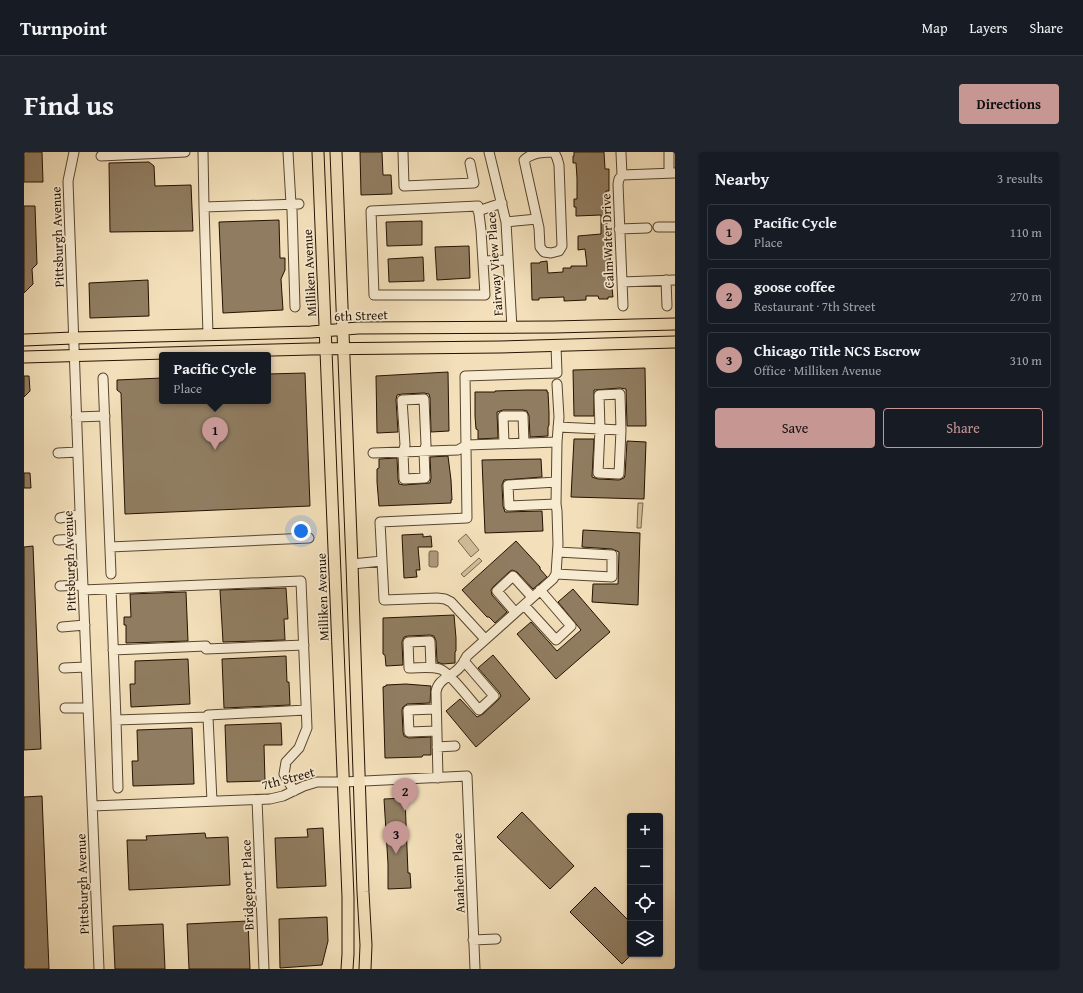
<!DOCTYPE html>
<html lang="en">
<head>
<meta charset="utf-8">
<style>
  body { margin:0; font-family:"Gentium Book Plus",serif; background:#20242c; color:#f1f3f6 }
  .controls { position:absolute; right:12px; bottom:12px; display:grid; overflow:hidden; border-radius:4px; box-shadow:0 1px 3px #0004 }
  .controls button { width:36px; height:36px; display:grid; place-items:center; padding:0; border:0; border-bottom:1px solid #363941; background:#171b24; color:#f1f3f6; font:20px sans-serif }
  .you { position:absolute; left:277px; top:379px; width:14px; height:14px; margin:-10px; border:3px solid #fff; border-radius:50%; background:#1a73e8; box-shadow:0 0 0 6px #1a73e833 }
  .badge { display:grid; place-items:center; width:26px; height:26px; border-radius:50%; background:#c59692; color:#111; font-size:13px; font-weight:700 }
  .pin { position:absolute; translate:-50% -33px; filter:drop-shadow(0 1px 2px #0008) }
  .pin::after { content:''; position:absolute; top:21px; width:14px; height:12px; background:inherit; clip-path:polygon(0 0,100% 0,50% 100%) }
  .popup { position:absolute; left:135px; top:200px; width:112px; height:52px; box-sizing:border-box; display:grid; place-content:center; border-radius:4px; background:#171b24; filter:drop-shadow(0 1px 3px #0005); font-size:13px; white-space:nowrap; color:#9ea1a6 }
  .popup b { font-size:15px; color:#f1f3f6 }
  .popup::after { content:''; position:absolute; left:50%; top:100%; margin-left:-8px; border:8px solid transparent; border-top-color:#171b24 }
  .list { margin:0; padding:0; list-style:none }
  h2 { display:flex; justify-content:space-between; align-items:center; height:52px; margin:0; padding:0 16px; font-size:17px }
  h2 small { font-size:13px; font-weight:400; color:#9ea1a6 }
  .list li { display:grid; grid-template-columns:26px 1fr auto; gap:12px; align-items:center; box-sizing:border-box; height:56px; margin:0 8px 8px; padding:0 8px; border:1px solid #363941; border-radius:4px }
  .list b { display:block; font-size:15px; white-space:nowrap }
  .list p { margin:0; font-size:13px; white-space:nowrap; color:#9ea1a6 }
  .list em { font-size:13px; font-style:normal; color:#9ea1a6 }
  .actions { display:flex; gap:8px; padding:12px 16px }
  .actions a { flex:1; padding:9px 0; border:1px solid #c59692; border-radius:4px; text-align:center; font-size:14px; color:#c59692 }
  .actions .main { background:#c59692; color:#111 }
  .icon { flex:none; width:22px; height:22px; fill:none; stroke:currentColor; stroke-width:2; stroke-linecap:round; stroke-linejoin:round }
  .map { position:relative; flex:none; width:651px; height:817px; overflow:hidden; border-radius:4px }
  header { display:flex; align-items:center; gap:24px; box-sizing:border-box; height:56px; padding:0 20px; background:#171b24; border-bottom:1px solid #363941 }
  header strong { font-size:19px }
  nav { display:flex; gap:22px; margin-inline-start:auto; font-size:14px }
  .intro { display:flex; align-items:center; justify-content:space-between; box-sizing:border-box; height:96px; padding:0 24px }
  h1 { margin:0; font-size:28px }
  .button { padding:10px 18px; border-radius:4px; background:#c59692; color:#111; font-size:14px; font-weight:700 }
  main { display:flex; gap:24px; padding:0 24px }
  aside { flex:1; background:#171b24; border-radius:4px; box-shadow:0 1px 3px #0004 }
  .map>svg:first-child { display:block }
</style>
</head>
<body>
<header>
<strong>Turnpoint</strong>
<nav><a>Map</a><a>Layers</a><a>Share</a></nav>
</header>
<div class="intro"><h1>Find us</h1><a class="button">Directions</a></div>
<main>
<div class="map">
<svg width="651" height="817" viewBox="0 0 651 817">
  <rect width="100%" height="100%" fill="#f3e0ba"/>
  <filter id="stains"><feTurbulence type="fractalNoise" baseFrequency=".005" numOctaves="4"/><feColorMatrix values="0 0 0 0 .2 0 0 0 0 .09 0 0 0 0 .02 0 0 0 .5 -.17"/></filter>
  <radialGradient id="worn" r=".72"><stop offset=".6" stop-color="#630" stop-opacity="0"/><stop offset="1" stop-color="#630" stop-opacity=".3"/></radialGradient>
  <path fill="#d0bd9a" stroke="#7a674d" d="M614,351H619L617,376H613Z
    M442,382L455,398L447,405L434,389Z
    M455,406L458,409L440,425L437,422Z"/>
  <path fill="#ad9a7b" stroke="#77634a" d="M406,399H412L414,400V413L413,415H407L405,414V401Z"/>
  <path fill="#907d61" stroke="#251100" d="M0,0H18L19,30H0Z
    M336,0H358L359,23H367L368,42L337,43Z
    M550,0H580L581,17H585V39H582V56H585V63H583V83L586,82L588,103H586L587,122H585V136H588L589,145H584V147H575L574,144H562V148L540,149V145L515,146V148H508L507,111H516V110L523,109L524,121L539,120V116H547V114H563L561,97L554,98V84L577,82V63L552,64V55H550V47H553V26L552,11H549V4H550Z
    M125,10L130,14L131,34L167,33L169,79L86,80L85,11Z
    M0,54H11L13,112L8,117L9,132L0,141Z
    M255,68L256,106H261V118L257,127L259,158L199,161L195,70Z
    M398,69V93L363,94L362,70Z
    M445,94L446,126L413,128L411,95Z
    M399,105L400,129L365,130L364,107Z
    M124,128L125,164L66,166L65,131Z
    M621,216L622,274H603L602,237L596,236L570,238V264H550L549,218Z
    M424,220L425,279L407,280L406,246L405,242L400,241L378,242L373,243L372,248L374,280L353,281L352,224Z
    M281,221L286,354L101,362L97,241L93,238V228L138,226V249H244V222Z
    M0,224H5L6,239L0,245Z
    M503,238H523V240H524L525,260V273L524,275V284L506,285L505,264L503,259L499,258H479L473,260L474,286L454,287V278L452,277L451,264V240H471V239Z
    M550,287H570L568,325L574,327L595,328L600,326L601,323L603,289L622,290L620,347L547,345Z
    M424,304L427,328L428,348H427V351L355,354L353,330V317L355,316V307L373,306L374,327L375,332L380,333L406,331L407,326L406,305Z
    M517,307L518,325L480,328L478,333L479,354L481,360L518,359L519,379L461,381L458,308Z
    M0,321H6L7,336H0Z
    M559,378L616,381L614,453L568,450L569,432H594L595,400L588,397L558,395Z
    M399,382V385L407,384L408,395H394L396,418H392L393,425L380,426L378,383Z
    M492,389L516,415V417L523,425L509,437L493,420L488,418L485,420L469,435L467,438L468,443L483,460L471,471L465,465H463L438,438Z
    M9,394L17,597L0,598V395Z
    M262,436L264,467H260L261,488L199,490L196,438Z
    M549,437L586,480L532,527L493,482L507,470L533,499L557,478L534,450Z
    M162,440L164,489L102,491V473H100V465H107L106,442Z
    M430,463L432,486V499L431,500V511L419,512L413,510L412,489L410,484L406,483L384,484L380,485L378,490L379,513L362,514L361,503L359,502V466Z
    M469,503L506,547L452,595L422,559L436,547L453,565L459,562L474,548L477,544L475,540L454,516Z
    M262,504L263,530H265L266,553L200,556L198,507Z
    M164,507L166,552L107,555L106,532H111V509Z
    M382,532L407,534L406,551L383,552L379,555L378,558L379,580L380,584L385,586L407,585V603H399L398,605L361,606L359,535L362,534V533Z
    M257,571L258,593H240L241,629L203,630L201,573Z
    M168,576L170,632L109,634L108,609H114L113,578Z
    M18,644L25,817H0V645Z
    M381,646L384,721H386L387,736L364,737V712L360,647Z
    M498,660L550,714L526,737L473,685Z
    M299,676L302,734L253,736L251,686L284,685L283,677Z
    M181,681L182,686L204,685L206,733L105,738L103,688H123L122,684Z
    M571,735L606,770V804L598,812L546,760Z
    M303,765L304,789L298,813L256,816L255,767Z
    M224,769L226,817H165L163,772Z
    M139,772L141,817H91L89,774Z"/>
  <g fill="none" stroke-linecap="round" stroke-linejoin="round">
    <g stroke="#58452e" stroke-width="11">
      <path id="minor" d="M50,0L44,29L57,387L75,817
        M179,0L180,55L275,52
        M264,0L267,52L268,58L271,155
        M379,0L380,34L450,31L446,11
        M465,0L482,70L488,176
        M530,0L533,6L535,13L538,94L535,99L527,101L520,100L516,95L515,76L500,8C509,0 517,1 530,0Z
        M645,0V21
        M597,1L598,23L595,27L594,32L599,154
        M77,4L161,0
        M598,23L651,21
        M454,54L457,78L461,143H350L347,59Z
        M180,55L184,182
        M454,59L478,51
        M482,70L513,67
        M634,75H651
        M595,77L623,76
        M459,109L484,108
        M642,128L643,154
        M598,130L651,128
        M79,226L87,422
        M596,242L597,278L595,322L574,321L576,277L575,243Z
        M400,247L402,293L400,299L401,326L380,327L379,300L381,293L378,248Z
        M52,265L81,264
        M534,275L597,278
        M480,291L479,264H499L500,291
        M34,301L54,300
        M349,301L434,298L443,293L533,290
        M532,330L484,333L485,354L532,352
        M36,366L46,364L56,363
        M34,388L57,387
        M86,395L285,386
        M328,412L358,409
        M532,422L588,425V403L534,400
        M36,434L59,433
        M87,437L92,568L184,565L188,649
        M59,438L277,429L283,576L275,596L262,610L260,622L270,639
        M500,453L532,488L547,474L516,438
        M491,460L473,439L489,424L508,445
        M38,475L61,473
        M461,487L427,450L421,447L413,446L360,448L356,370L443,366L441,224L533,221L532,194
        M182,497L280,493
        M89,498L182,494
        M407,515L406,489L384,490L385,516C395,516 406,514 416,517C424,519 448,550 455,558L470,544L440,509
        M40,516L62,515
        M41,556H64
        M412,557L384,558L385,580L413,579
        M184,563L282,558
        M92,568L94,636
        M413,595L431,594
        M414,626L412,540C414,526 428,525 436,515C439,512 441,508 443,504L529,427L532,422L534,392L533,359L532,352L533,290L535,265L533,232
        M233,648L240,817
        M68,654L246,647L259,644L280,634L293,630H320L443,624L451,817
        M449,788L472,787"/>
    </g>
    <g stroke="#251100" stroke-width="13">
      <path id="major" d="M294,0L324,745V802L323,817
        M312,0L328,412L339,740L342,793L341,817
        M0,188L49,186L287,180L334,176L530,175L651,172
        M0,205L287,197L476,195L651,190"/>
    </g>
    <use href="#minor" stroke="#f7ebd2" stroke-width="9"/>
    <use href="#major" stroke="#f3e0ba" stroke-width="11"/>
  </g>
  <g text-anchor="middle" stroke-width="3.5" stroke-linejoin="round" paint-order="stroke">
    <g font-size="13" fill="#251100" stroke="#f7ebd2">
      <text transform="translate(33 85) rotate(-92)" y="5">Pittsburgh Avenue</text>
      <text transform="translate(583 89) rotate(-92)" y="5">Calm Water Drive</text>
      <text transform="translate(470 112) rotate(-94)" y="5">Fairway View Place</text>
      <text transform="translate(285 121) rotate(-93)" y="5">Milliken Avenue</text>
      <text transform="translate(337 163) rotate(-2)" y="5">6th Street</text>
      <text transform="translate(45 409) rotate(-92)" y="5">Pittsburgh Avenue</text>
      <text transform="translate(298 445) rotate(-92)" y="5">Milliken Avenue</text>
      <text transform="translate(264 626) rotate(-15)" y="5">7th Street</text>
      <text transform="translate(434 721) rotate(-92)" y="5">Anaheim Place</text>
      <text transform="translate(58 732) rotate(-92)" y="5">Pittsburgh Avenue</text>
      <text transform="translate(223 733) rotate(-92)" y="5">Bridgeport Place</text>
    </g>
  </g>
  <rect width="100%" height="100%" filter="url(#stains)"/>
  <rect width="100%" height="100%" fill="url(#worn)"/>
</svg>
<div class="controls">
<button>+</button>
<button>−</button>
<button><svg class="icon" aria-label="locate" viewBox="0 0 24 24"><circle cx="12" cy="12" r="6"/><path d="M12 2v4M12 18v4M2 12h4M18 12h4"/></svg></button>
<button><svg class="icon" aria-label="layers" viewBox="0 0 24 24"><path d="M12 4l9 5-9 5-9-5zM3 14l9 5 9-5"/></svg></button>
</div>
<div class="you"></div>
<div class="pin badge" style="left:191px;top:298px">1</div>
<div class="popup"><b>Pacific Cycle</b>Place</div>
<div class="pin badge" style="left:381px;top:659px">2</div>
<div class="pin badge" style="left:372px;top:702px">3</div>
</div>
<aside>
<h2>Nearby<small>3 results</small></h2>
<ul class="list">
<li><span class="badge">1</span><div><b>Pacific Cycle</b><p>Place</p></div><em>110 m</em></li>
<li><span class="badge">2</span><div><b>goose coffee</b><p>Restaurant · 7th Street</p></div><em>270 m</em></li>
<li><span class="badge">3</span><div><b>Chicago Title NCS Escrow</b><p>Office · Milliken Avenue</p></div><em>310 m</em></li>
</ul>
<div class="actions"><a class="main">Save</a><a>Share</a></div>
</aside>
</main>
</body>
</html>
